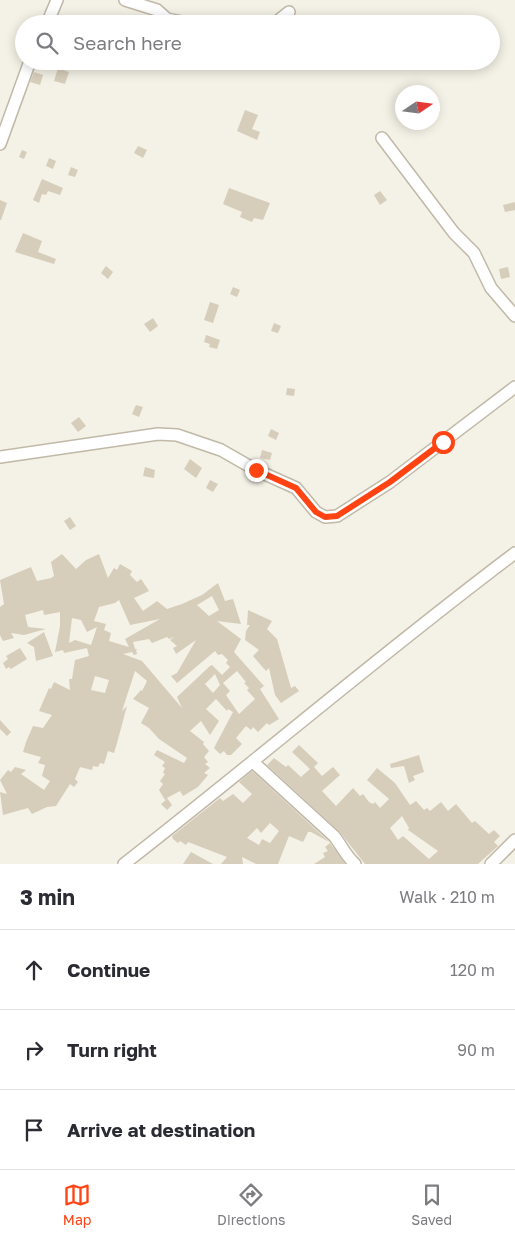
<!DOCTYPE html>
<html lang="en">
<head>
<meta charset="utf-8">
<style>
  body { margin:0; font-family:"Golos Text",sans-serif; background:#f7f7f7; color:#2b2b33 }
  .compass { position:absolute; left:395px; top:85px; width:45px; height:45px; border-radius:50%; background:#fff; box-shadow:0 2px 12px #0003; rotate:77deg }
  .stop { position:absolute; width:15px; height:15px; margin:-11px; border:4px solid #ff4313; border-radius:50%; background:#fff }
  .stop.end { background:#ff4313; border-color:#fff; box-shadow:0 1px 5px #0008 }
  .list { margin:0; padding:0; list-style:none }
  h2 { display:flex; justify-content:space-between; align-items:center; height:65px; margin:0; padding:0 20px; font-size:21px }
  h2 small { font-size:16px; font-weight:400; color:#7c7c81 }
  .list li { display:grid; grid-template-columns:32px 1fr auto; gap:15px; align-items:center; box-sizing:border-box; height:80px; padding:0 20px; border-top:1px solid #e1e1e2 }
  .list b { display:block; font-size:19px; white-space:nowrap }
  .list em { font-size:16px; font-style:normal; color:#7c7c81 }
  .icon { flex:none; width:28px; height:28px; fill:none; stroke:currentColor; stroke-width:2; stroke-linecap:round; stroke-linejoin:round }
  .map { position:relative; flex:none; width:515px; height:864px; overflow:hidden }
  .search { position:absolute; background:#fff; box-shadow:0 2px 12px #0003; left:15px; right:15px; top:15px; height:55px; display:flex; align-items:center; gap:12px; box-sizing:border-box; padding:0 18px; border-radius:28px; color:#7c7c81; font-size:19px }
  .sheet { height:305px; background:#fff }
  nav { display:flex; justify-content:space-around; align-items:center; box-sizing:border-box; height:70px; border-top:1px solid #e1e1e2; background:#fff; font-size:14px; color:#7c7c81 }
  nav a { display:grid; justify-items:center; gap:2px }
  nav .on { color:#ff4313 }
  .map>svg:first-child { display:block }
</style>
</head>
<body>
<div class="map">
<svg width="515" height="864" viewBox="0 0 515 864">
  <rect width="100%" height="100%" fill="#f4f1e6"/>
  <path fill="#d7cdbb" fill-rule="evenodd" d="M58,68L69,72L65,84L54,81Z
    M34,72L43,75L40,85L30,82Z
    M245,110L258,115L252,129L260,132L257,140L237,131Z
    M138,146L147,150L143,158L134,153Z
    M22,150L27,152L24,159L19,157Z
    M49,158L56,161L53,169L46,166Z
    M71,167L78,170L75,177L68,175Z
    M42,179L63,188L60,195L48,191L46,195L42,194L39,203L33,200Z
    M229,188L270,203L263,220L254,218L252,222L240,217L242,212L223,204Z
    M380,191L387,200L380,205L374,195Z
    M0,200L7,203L1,220H0Z
    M515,202V210L505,212L503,205Z
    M23,233L42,241L38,252L56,259L54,264L15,252Z
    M106,266L113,272L108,279L101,273Z
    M508,267L510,277L501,279L499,269Z
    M233,287L240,290L237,297L230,294Z
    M210,302L219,305L213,323L204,320Z
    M153,318L158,326L150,332L144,324Z
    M274,323L281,326L278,333L271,331Z
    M206,335L220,340L217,349L209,347L210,344L204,342Z
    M287,388L295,389L294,396L286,395Z
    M136,405L143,407L139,417L132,414Z
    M79,417L86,426L78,432L71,423Z
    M271,429L279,433L276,440L268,436Z
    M262,450L272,453L270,460L260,458Z
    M190,459L202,468L196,478L184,469Z
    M145,467L155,470L154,478L143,476Z
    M210,480L218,484L213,492L206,488Z
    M70,517L76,526L70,530L64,521Z
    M62,554L76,569L86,560L99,554L108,578L114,568L117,570L120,564L132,571L130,575L137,582L141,579L149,591L134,598L143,611L157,601L167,609L182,604L202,595L218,583L225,601L233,599L241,624L217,621L241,639L234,652L264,686L260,689L279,719L269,725L267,723L258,732L253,727L251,730L246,726L236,738L242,744L231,755H227L224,751L220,754L214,748L233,712L228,709L227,711L216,699L206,709L219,721L210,735L201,721L190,731L204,742L203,744L209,751L204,757L208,762L205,764L210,768L204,773L208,775L198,787L183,796L180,791L167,798L172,805L167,810L161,804L167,799L165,800L159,790L163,784L160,781L165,774L163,773L165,768L162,766L165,762L154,755L157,750L184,763L187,758L159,739L149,728L141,723L149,708L133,699L141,690L142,691L147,681L135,671L122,711L127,706L117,743L114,753L108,751L104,764L100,763L98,767L93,766L92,770L80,767L75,779L78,782L74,787L70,784L56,806L47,807L32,814L28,808L3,815L0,792L7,794L0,780L8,770L11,772L15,767L26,770L21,774L44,790L50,781L42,776L45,765L38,763L41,757L23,752L26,742L33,726L43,728L52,715L39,711L49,688L51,689L54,682L70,690L69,679H72L75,660L89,656L87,648L64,653L63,650L55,652L60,626V612L44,615L43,610L25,615L28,627L46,629L24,635L11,633L14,638L3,641L0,635V607L4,604L0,580L31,567L37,581L51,578L54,576L51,562ZM212,596L219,610L209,616L197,605ZM119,600L130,625L160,619L125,639L129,647L109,641L111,633L104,630L106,624L94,621L99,607L115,603ZM72,618L81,620L87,632L97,627L91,645L75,640L69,643ZM167,637L169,639L174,637L170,640L177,646L173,648L176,654L196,640L177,673L171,676L177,683L215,651L218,655L222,654L228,660L226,663L230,667L222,675L212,665L210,666L177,697L182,708L142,661L123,654L132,652L134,655L137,654L136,650L138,649H135L133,642L149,639L152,643ZM237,671L246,682L244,683L249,688L247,690L255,699L239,714L226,695L230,691L223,683ZM215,674L220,685L213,693L205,684ZM95,676L109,680L105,693L91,690Z
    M248,610L272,621L267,629L277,639L291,688L295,686L299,691L281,703L275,695L269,668L266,671L253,656L259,650L245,640L246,631L250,625H247Z
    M44,632L53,656L36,661L34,647L27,643Z
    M20,648L27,659L11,669L9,667L6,669L3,663L8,659L6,656Z
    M0,720L11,732L7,736L0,729Z
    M299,745L318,763L314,767L322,776L333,767L340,775L322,791L336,806L353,788L360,796L363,794L369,802L373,804L375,802L380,808L389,799L367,780L377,768L395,783L410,805L416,801L424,810L427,808L430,811L441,802L448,811L456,804L472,823L475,821L489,834L494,830L500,836L494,842L498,846L478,864H365L339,831L267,765L274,758L286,767L288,765L301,777L310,769L292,752ZM402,816L409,828L408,830L438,851L429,859L403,836L398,840L390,828Z
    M419,755L424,772L413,776L415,780L409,783L404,766L391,768L390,764Z
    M252,771L328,841L329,842L311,832H308L303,842L289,836L278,864H256L242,857L243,864H221L227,857L188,842L186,845L180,841L178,843L173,839L172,836L220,798L223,801L233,794L243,803L252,794L239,782ZM270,823L279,831L270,843L262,839L259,845L247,838L257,828L261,833Z
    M330,843L345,864H314L325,857L323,853L328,851L325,847Z
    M191,852L213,864H183Z"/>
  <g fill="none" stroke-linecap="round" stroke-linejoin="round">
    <g stroke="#c1b9a8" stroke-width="14">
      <path id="minor" d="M125,0L157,10L167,19L192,24
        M47,24L57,0
        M274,24L289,12
        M382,138L454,233L474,253L491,288L515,316
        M0,144L30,61
        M0,457L158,434L177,435L221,450L256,470L296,488L316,512L325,517L337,516L390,482L515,387
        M253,762L334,836C342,846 345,855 355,864
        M124,864C255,762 382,653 515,553
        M491,864L515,840"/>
    </g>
    <use href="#minor" stroke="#fff" stroke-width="11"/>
  </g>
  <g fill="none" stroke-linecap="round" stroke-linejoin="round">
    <path stroke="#ff4313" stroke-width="6" d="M256,470L296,488L316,512L325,517L337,516L390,482L443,442"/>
  </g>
</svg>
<svg class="compass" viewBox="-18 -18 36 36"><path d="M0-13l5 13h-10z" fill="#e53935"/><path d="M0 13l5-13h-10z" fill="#7c7c81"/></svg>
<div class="stop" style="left:443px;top:442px"></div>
<div class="stop end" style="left:256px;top:470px"></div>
<div class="search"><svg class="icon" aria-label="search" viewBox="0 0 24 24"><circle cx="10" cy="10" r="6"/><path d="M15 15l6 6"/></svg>Search here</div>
</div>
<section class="sheet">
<h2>3 min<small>Walk · 210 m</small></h2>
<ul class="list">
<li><svg class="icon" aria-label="ahead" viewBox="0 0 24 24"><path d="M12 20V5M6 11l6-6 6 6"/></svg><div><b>Continue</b></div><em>120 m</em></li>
<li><svg class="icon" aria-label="right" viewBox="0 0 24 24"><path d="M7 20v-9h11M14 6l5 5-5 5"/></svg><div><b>Turn right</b></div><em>90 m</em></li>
<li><svg class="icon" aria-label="arrive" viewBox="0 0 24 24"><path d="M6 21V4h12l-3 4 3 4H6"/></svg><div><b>Arrive at destination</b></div></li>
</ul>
</section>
<nav>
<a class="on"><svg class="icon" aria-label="map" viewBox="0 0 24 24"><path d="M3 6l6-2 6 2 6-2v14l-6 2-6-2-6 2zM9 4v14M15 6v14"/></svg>Map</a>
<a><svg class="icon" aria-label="directions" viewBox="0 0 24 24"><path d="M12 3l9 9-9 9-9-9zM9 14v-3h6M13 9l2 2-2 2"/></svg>Directions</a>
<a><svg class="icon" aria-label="saved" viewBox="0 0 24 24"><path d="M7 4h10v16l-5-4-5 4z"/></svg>Saved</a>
</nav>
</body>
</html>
